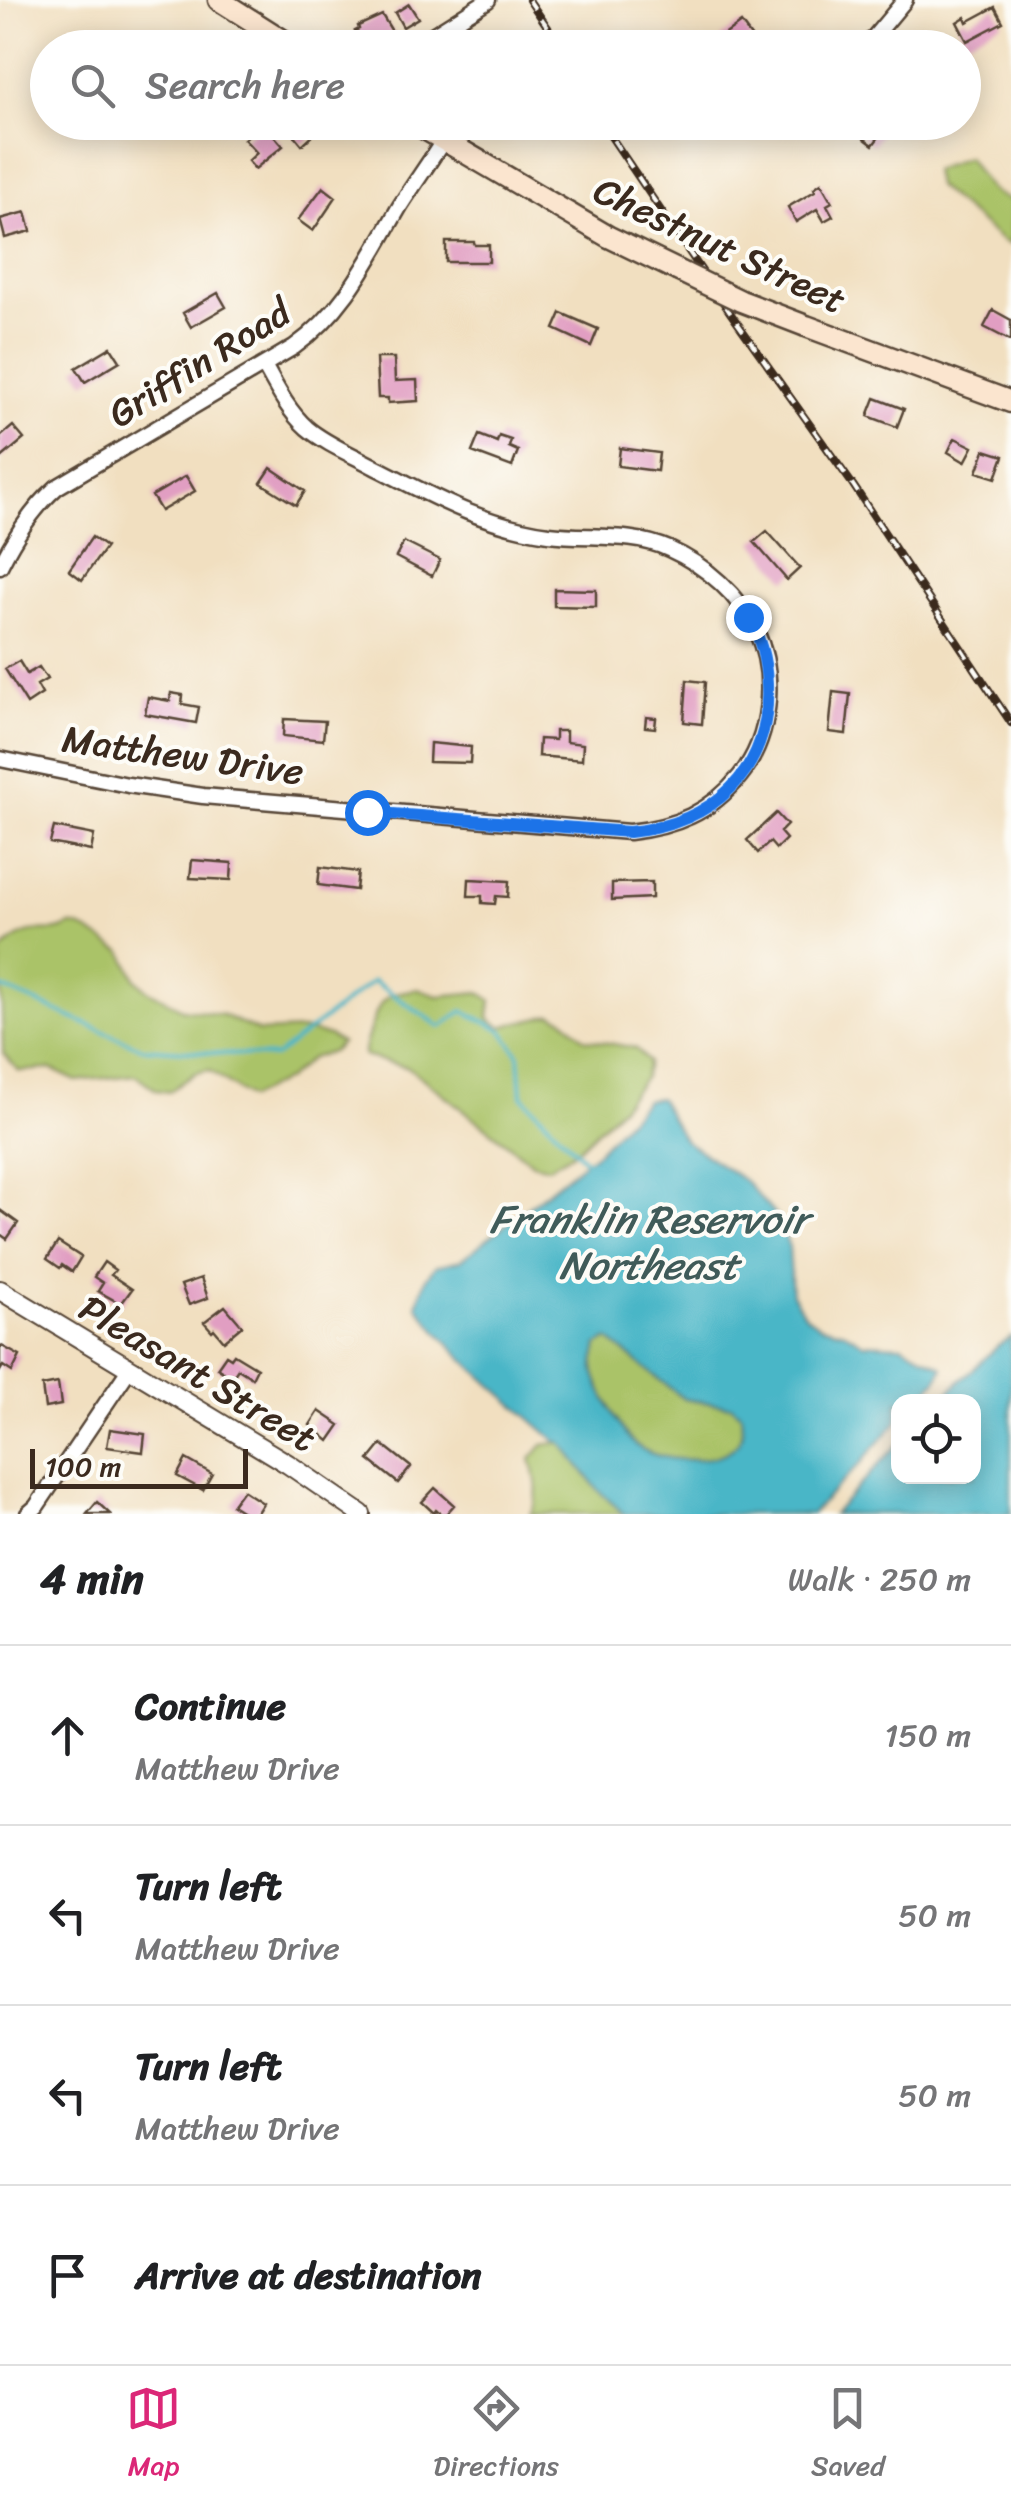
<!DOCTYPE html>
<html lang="en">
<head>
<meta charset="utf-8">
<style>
  body { margin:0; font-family:Sriracha,sans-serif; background:#f6f6f6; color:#202124 }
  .controls { position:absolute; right:30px; bottom:30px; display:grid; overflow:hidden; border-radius:20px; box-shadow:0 5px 25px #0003 }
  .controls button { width:90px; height:90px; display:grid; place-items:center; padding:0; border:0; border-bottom:2px solid #e0e0e0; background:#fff; color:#202124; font:50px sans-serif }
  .scale { position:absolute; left:30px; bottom:25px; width:218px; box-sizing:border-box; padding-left:10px; border:5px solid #3b2a1e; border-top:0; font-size:28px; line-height:35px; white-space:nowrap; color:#3b2a1e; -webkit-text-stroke:8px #fdfcf7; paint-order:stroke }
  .stop { position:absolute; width:30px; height:30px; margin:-22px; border:8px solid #1a73e8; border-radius:50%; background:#fff }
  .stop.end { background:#1a73e8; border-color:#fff; box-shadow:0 2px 10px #0008 }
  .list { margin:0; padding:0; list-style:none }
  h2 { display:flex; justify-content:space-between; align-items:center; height:130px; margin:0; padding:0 40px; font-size:42px }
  h2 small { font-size:32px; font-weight:400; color:#757577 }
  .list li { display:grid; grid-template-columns:65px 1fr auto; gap:30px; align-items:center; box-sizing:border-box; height:180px; padding:0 40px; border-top:2px solid #e0e0e0 }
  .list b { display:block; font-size:38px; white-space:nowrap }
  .list p { margin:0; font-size:32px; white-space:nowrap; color:#757577 }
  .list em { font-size:32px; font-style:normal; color:#757577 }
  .icon { flex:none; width:55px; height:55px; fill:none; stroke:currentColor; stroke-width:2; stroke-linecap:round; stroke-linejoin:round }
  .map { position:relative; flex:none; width:1011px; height:1514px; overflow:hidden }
  .search { position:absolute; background:#fff; box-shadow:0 5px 25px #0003; left:30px; right:30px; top:30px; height:110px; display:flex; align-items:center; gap:25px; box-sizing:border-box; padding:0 35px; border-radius:55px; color:#757577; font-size:38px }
  .sheet { height:850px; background:#fff }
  nav { display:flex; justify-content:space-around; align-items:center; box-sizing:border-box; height:140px; border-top:2px solid #e0e0e0; background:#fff; font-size:28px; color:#757577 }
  nav a { display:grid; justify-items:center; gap:5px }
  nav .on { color:#db2777 }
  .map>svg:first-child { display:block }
</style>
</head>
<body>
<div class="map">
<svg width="1011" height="1514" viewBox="0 0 1011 1514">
  <rect width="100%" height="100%" fill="#fdfcf7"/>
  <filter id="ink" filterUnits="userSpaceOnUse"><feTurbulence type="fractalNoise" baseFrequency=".01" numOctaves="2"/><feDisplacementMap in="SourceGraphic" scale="20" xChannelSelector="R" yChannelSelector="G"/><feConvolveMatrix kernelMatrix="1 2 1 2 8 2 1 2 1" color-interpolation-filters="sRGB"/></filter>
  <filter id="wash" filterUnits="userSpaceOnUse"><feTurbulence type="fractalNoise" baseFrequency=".0048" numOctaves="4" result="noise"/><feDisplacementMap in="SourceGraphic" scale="40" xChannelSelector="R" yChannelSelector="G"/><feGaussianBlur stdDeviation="2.25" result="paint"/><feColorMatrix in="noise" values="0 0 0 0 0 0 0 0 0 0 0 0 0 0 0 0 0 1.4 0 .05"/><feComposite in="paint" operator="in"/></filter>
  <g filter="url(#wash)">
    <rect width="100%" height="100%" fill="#f1dfc0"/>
    <path fill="#aac368" stroke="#727643" stroke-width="2.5" d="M967,157C979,173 989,197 1011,199V245L1001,240L936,186L933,170Z
      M71,925C92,928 102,944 122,951L136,979L146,989L182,1009L223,1015L259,1032L303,1030L329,1036L341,1043L332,1052L311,1058L287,1079L249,1098L209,1070L195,1073L169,1092L156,1090L136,1075L76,1081L51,1069L19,1071L3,1053L0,953C10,942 21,932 37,931C54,929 52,934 71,925Z
      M417,989L438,996L479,992L491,1000L489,1018L501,1027L552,1014L564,1019L585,1039L636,1048L648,1062L644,1078L620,1108L578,1149L549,1167L533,1163L409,1068L364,1056C363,1044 369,1035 372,1024C382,995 386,994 417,989Z
      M608,1339L684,1399L732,1406L741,1413C742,1423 744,1435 737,1444C719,1467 655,1463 635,1444C622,1433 596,1385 594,1368C593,1362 597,1352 598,1345Z
      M561,1442L598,1490L624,1514H530C541,1498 536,1477 531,1459L543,1445Z"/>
    <path fill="#4ab6c7" stroke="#427072" stroke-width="2.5" fill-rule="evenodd" d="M659,1098L684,1140L746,1182L780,1221L789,1247L792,1294L804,1314L820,1326L845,1332L864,1343L902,1345L943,1367L938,1379L917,1401L898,1402V1421L858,1466L811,1514H624L598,1490L561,1442H557C508,1398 455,1359 417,1305L426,1278L435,1266L461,1260L597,1152L646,1100ZM608,1339L684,1399L732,1406L741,1414C742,1424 744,1435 737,1444C719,1467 655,1463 635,1444C622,1433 596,1385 594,1368C593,1362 597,1352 598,1345Z
      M1011,1337V1514H833L898,1444V1476H974V1402L939,1401L998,1346Z"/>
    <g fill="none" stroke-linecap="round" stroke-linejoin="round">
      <path stroke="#4ab6c7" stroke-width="4" d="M0,987L142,1048L275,1057L373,981L441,1027L463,1011L502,1030L519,1055L522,1096L587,1162"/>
    </g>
    <g id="blocks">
      <path fill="#e19ec2" d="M409,4L418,18L403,27L395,13Z
        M995,7L1003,22L967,41L957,22L965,17L967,22Z
        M382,15L393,33L364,46L355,31L359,29L358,26Z
        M741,23L752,38L738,48H714L723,42L720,38Z
        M871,122H890L873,145L861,136Z
        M263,123L283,146L255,169L248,161L257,153L244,139Z
        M306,123L315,133L302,145L293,134Z
        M821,183L832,202L827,205L833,216L824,221L817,209L796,222L788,207L815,191L814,188Z
        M323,187L336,197L313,231L298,220Z
        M26,212L31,231L5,238L0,219Z
        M446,242H474L475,245H489V262H446Z
        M218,293L226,307L191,327L183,313Z
        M993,310L1011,320V341L984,327Z
        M561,313L598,329L591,346L554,329Z
        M111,347L120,361L85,382L76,368Z
        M376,358H394L395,381L417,380L418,401L388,403V398H378Z
        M875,398L904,409L897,427L868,416Z
        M13,426L24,439L0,459V437Z
        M479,435L497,442L499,436L511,440L509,447L518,451L512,467L472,452Z
        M955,438L973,447L965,462L948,452Z
        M620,448L659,453L657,471L618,466Z
        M985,450L1004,456L996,478L977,472Z
        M271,468L305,491L296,505L261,483Z
        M186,476L195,491L161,511L152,496Z
        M767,531L800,568L787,580L754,542Z
        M92,537L106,547L82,580L69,570Z
        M404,542L440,560L432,576L396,557Z
        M554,589L596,590V607L554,606Z
        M19,661L27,674L39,667L47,679L37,685L42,694L27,704L5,669Z
        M687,680L705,682L702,724L684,722Z
        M833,692L850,694L846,734L829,732Z
        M171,693L183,695L182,704L199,707L196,723L145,714L148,697L170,701Z
        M646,717L656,718L655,728L645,727Z
        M284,719L325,721L323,740L283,736Z
        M555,731H566V742L583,744L582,760L538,756L539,739L555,740Z
        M430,743L471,747L470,763L429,762Z
        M776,813L787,825L780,832L786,839L776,849L770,842L758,853L747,840Z
        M54,827L94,835L91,851L50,843Z
        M192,860L232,863L231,880L190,878Z
        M320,867L358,872L356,890L318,885Z
        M469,879L509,881L508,897L496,896L495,904L482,903V896H468Z
        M652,882V898L612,900V883Z
        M0,1210L18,1223L7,1239L0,1234Z
        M58,1242L81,1257L72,1272L62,1265L60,1268L47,1259Z
        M104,1262L115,1270L111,1275L132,1289L121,1304L98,1291L103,1283L94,1277Z
        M201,1278L208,1298L189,1305L181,1285Z
        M225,1306L242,1326L224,1341L214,1329L212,1331L204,1322Z
        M0,1345L20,1356L12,1372L3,1366L0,1371Z
        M234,1354L257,1368L252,1378L238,1369L232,1378L217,1368L226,1355L231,1358Z
        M58,1383L61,1405L45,1408L42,1386Z
        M319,1411L340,1425L329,1441L310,1425Z
        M110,1429L145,1434L143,1452L107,1447Z
        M382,1444L411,1467L398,1483L369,1460Z
        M186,1459L212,1474L203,1490L177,1476Z
        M435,1488L454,1505L446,1514H441L436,1510L434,1513L422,1502Z
        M243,1490L263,1503L256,1514H246L232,1505Z
        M97,1502L110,1514H87Z"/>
    </g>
  </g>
  <g filter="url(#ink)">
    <use href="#blocks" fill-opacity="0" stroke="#564536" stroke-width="2.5"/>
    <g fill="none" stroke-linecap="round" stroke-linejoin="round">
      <g stroke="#564536" stroke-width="19">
        <path id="minor" d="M412,48L488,0
          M865,48L905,0
          M0,566C15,536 32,509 57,487L294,347C345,311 369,259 400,206C414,184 429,163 443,141
          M0,759L128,785L203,796L629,832C675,827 710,813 740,776C771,738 777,675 756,631C740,595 705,565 669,549C631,532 590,539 549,534C482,525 432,496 373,466C351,454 326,444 307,428C288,411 276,387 264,365
          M28,1514L36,1507L130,1368"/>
      </g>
      <g stroke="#564536" stroke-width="22">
        <path id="tertiary" d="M0,1290L288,1464L361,1514"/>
      </g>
      <g stroke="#564536" stroke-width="25">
        <path id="secondary" d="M219,0L295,48
          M413,122L609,237L677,270
          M806,326L1011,402"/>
      </g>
      <use href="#minor" stroke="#fff" stroke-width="14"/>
      <use href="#tertiary" stroke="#fff" stroke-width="18"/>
      <use href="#secondary" stroke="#fbe5cf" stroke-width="20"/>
      <g stroke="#3b2a1e" stroke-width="8">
        <path id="rail" d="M529,0L562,48
          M601,122L731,314L853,485L1011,723"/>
      </g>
      <use href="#rail" stroke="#fdfcf7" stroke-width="4" stroke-dasharray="11" stroke-linecap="butt"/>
      <g stroke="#564536" stroke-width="25" stroke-linecap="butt">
        <path id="secondary-bridge" d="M677,270L741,301L806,326"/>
      </g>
      <use href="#secondary-bridge" stroke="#fbe5cf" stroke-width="20"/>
    </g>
  </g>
  <g fill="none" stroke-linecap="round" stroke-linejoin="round" filter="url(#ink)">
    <path stroke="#1a73e8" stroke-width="12" d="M367,812L629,832C712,824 772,772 767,684C766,659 761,638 748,617"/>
  </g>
  <g text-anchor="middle" stroke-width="8" stroke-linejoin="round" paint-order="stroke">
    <g font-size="38" fill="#3b2a1e" stroke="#fdfcf7">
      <text transform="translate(720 245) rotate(25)" y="13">Chestnut Street</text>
      <text transform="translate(199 363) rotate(-32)" y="13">Griffin Road</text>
      <text transform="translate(183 755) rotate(8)" y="13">Matthew Drive</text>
      <text transform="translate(198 1373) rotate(31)" y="13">Pleasant Street</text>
    </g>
    <g font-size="40" font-style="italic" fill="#405b59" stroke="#fdfcf7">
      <text x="649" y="1233">Franklin Reservoir<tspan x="649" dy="46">Northeast</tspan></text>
    </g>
  </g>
</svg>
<div class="controls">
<button><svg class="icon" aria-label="locate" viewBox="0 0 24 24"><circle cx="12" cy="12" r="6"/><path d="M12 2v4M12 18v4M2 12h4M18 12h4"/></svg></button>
</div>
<div class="scale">100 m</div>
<div class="stop" style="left:367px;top:812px"></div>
<div class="stop end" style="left:748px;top:617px"></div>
<div class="search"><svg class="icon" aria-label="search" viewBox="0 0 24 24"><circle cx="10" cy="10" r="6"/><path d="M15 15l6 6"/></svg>Search here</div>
</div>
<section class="sheet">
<h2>4 min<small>Walk · 250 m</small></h2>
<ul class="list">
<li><svg class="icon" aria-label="ahead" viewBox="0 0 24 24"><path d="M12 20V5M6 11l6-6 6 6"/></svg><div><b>Continue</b><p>Matthew Drive</p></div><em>150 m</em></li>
<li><svg class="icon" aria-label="left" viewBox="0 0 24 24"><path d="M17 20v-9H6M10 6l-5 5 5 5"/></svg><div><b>Turn left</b><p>Matthew Drive</p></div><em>50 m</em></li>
<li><svg class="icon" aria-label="left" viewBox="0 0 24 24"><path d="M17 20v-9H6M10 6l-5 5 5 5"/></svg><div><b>Turn left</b><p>Matthew Drive</p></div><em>50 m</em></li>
<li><svg class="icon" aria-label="arrive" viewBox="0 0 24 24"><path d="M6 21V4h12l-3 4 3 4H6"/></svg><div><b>Arrive at destination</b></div></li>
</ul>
</section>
<nav>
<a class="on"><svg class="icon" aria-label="map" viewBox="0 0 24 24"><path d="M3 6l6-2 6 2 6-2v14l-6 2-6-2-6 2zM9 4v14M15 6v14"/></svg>Map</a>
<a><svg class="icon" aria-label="directions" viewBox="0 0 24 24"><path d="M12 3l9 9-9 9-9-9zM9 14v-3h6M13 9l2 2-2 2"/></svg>Directions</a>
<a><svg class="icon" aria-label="saved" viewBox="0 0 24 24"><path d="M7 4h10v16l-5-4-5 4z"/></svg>Saved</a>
</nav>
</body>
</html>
